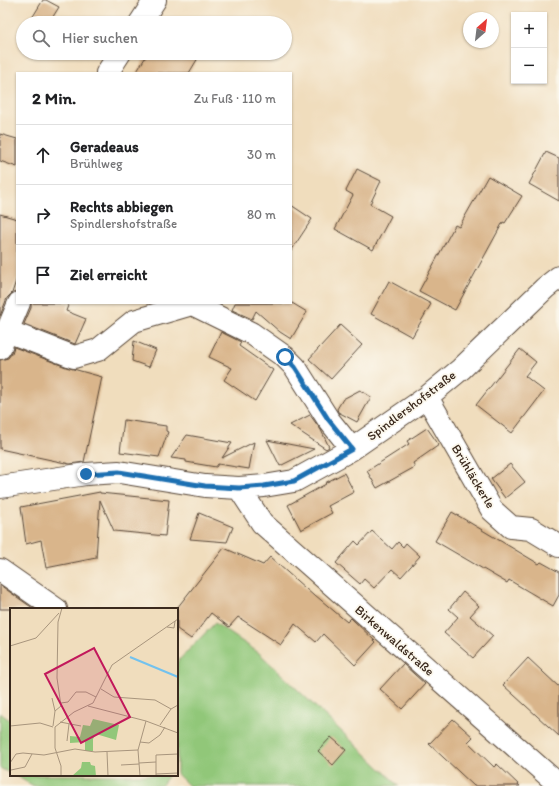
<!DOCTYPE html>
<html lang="de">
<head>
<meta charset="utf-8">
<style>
  body { margin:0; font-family:Itim,sans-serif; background:#f6f6f6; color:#202124 }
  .controls { position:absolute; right:12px; top:12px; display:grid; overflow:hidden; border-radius:0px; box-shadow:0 1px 3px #0004 }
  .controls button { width:36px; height:36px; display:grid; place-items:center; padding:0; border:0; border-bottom:1px solid #e0e0e0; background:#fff; color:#202124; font:20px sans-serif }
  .compass { position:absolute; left:463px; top:12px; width:36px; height:36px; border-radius:50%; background:#fff; box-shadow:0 1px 3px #0004; rotate:28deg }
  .stop { position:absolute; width:12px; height:12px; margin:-9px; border:3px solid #1f6fb2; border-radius:50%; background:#fff }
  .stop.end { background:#1f6fb2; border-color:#fff; box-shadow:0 1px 4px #0008 }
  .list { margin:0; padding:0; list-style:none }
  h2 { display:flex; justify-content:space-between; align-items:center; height:52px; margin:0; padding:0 16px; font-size:17px }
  h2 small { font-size:13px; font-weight:400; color:#757577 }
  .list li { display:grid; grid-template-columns:26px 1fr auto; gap:12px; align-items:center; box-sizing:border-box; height:60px; padding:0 16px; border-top:1px solid #e0e0e0 }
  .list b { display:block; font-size:15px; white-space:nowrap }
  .list p { margin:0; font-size:13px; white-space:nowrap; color:#757577 }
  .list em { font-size:13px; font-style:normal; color:#757577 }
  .icon { flex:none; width:22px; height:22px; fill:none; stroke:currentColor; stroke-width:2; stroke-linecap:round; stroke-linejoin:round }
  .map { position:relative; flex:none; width:559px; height:786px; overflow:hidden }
  .search { position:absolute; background:#fff; box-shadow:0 1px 3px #0004; left:16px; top:16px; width:276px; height:44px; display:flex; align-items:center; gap:10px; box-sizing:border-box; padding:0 14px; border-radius:22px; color:#757577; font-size:15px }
  .panel { position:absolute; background:#fff; box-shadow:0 1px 3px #0004; left:16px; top:72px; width:276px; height:232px; border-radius:0px }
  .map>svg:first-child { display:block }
</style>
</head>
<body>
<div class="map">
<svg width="559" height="786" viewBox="0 0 559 786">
  <rect width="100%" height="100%" fill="#fbf7ec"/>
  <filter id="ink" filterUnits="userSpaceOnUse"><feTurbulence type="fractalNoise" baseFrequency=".025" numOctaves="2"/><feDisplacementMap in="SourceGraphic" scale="8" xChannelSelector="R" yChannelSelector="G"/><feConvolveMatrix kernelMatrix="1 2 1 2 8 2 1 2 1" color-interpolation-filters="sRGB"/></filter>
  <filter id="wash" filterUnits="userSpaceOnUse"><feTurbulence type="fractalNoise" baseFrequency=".012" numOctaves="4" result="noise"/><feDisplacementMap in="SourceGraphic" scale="16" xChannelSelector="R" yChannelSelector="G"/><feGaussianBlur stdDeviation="0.9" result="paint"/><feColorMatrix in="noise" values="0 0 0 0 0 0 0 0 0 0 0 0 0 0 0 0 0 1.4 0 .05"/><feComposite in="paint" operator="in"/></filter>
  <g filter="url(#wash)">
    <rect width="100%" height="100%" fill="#f0ddbd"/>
    <path fill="#91c779" stroke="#66784c" d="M215,623L259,653L399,786H189L177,774V662Z
      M0,713L11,721V774L0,768Z
      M14,775H169L161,786H34Z"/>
    <g id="blocks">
      <path fill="#d9b58b" d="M43,0H46L59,7L49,23H29Z
        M148,53H201L189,73H136Z
        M0,134L17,139V167L0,161Z
        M546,152L559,158V201L529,184Z
        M357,169L381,181L370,204L391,216L373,250L335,229L353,195L346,191Z
        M488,176L522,196L505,223L503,222L455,310L419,291L455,225L459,227Z
        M291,205L312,219L291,251Z
        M0,214L17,219V278L12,293L7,298L0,316Z
        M389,281L431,304L412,337L371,314Z
        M31,303H69L66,311L86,319L75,344L24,324L31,308Z
        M235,303H292L307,312L291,339L280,332L256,311L252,319L232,310Z
        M340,325L362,345L331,379L309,359Z
        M221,332L241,342L239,346L273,370L255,401L224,380L232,368L209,357Z
        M134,341L156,350L149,367L132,361Z
        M14,347L66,367L102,377L84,462L70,464L0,449V360L8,358L12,353Z
        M520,349L536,362L525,376L544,391L512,433L476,405Z
        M360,390L371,397L357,422L338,412L337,409L343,399Z
        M310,415L321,430L329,447L326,449L290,425Z
        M124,420L166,426V431L168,432L159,457L120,452Z
        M427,428L439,445L413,463L415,467L377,488L367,471L409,444L407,441Z
        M187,435L232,443L222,458L254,442L249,469L218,464L216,467L186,462V460L171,458Z
        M267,440L314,449L280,466Z
        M510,464L525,482L505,498L491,479Z
        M344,473L354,492L328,506L332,513L301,530L288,505L326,484L325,483Z
        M100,492V493L169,500L165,536L114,531L100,500L96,558L46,568L41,540L26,544L21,507Z
        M452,512L539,564L541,562L559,572V595L553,606L509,580L507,583L435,541Z
        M199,513L233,527L227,542L190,539Z
        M372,531L392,549L398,542L403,547L406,543L420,556L401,577L392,569L374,588L364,579L360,584L336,563L355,541L359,545Z
        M224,548L263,565L270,557L314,596L315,595L347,622L351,618L376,642L355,665L323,634L316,642L295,624L281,645L238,617L229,627L211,613L191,639L177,629V608Z
        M0,585L34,609H0Z
        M463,592L479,606L470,616L493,636L473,658L444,633L458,617L449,609Z
        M528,658L559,687V736L503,685Z
        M403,664L425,684L402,709L380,689Z
        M453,719L473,737L468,742L494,767L497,764L520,786H474L429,744Z
        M331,737L346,750L333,765L318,751Z"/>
    </g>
  </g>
  <g filter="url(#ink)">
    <use href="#blocks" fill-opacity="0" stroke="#564536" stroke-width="1"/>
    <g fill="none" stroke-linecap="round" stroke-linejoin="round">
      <g stroke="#564536" stroke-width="24">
        <path id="minor" d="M140,23L155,0
          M107,73L120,53
          M7,331L74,357L98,350L134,321L192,304L251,333L285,357L295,367L328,419L352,449
          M0,348L19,303
          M427,397L492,510L511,527L531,529L559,546
          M0,487L86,474L119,472L205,486L239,488L264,486L294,481L352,449L427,397L461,369L545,288L559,277
          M239,488L262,523L559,785
          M0,570L56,609"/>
      </g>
      <use href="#minor" stroke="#fff" stroke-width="22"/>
    </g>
  </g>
  <g fill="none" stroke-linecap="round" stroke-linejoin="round" filter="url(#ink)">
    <path stroke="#1f6fb2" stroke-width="5" d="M86,474L119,472L205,486L239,488L264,486L294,481L352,449L328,419L295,367L285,357"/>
  </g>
  <g text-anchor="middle" stroke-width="3.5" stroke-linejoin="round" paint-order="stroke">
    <g font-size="13" fill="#3b2a1e" stroke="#fbf7ec">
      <text transform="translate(411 405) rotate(-37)" y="5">Spindlershofstraße</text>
      <text transform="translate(474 476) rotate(59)" y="5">Brühläckerle</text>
      <text transform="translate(395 640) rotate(41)" y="5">Birkenwaldstraße</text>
    </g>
  </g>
  <g transform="translate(10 608)">
    <rect width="168" height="168" fill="#f0ddbd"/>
    <path d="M83,111L109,117L106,132L86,126L83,131V143H75V134L60,135V128L70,129L73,117L80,118ZM72,154H80L81,157L85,158L86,168H62L71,160Z" fill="#91c779"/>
    <path fill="none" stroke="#73c2ee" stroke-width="2" d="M120,49L168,69"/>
    <path fill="none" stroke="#a8957d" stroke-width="1" d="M157,19L164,20L165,13M0,38L26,30L49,5M91,81L104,89L145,92L161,101M42,90L45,103M51,95L58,94L66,84H76L86,89M78,98L136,113L168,125M50,114L71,118M150,117L161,101L168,97M0,118L30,115L43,119M43,118L45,103L51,98L47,70L48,14L52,0M45,119L64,104L83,95L102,57L168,11M45,119V140L51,158V168M57,133L59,116M130,134L139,135L150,127L155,119M97,144L98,168M0,155L6,146L13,145L34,147L65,141L85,144L128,142M129,155L146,154M111,157L129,156M1,162L15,159L22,146M146,166L168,165M130,168L128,142L136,113M146,168V147L168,146"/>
    <path fill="#c2185b" fill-opacity="0.15" stroke="#c2185b" stroke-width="2" d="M84,40L120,109L71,135L35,66Z"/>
    <rect width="168" height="168" fill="none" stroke="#3b2a1e" stroke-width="2"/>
  </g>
</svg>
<div class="controls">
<button>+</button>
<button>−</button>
</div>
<svg class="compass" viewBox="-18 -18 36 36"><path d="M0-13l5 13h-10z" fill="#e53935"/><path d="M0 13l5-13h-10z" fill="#757577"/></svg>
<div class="stop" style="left:285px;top:357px"></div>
<div class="stop end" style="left:86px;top:474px"></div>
<div class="search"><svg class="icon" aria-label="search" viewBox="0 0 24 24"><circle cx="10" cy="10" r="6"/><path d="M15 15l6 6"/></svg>Hier suchen</div>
<section class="panel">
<h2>2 Min.<small>Zu Fuß · 110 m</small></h2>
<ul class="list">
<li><svg class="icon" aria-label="ahead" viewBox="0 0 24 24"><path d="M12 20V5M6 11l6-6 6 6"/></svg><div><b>Geradeaus</b><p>Brühlweg</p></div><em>30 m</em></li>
<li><svg class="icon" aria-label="right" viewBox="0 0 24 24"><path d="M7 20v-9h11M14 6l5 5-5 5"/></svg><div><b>Rechts abbiegen</b><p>Spindlershofstraße</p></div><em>80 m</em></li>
<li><svg class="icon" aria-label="arrive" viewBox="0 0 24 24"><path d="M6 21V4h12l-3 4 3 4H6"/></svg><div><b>Ziel erreicht</b></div></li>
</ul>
</section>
</div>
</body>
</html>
